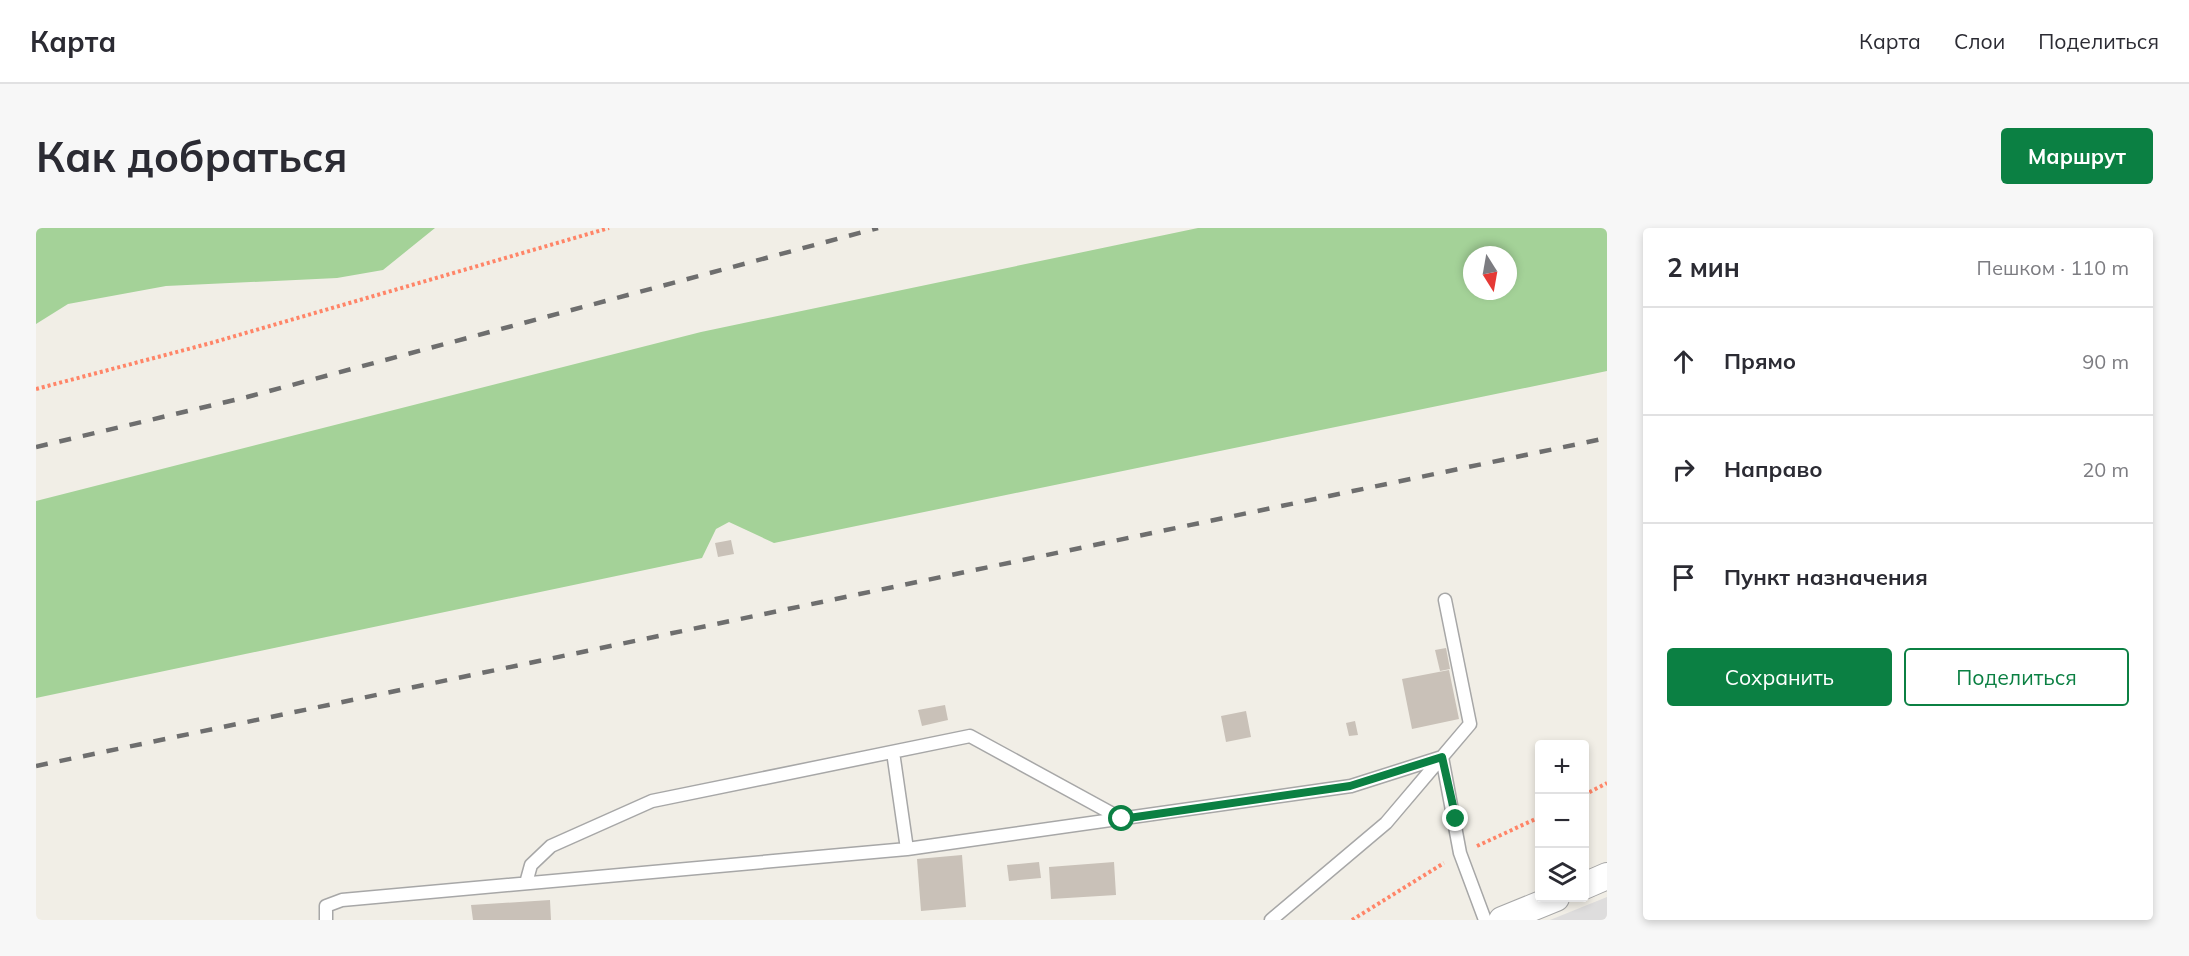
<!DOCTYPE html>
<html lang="ru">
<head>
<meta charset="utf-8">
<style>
  body { margin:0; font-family:Mulish,sans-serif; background:#f7f7f7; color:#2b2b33 }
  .controls { position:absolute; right:18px; bottom:18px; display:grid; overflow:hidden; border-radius:6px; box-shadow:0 3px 9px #0003 }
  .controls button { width:54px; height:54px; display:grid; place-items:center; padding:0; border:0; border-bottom:2px solid #e1e1e2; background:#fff; color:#2b2b33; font:30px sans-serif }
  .compass { position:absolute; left:1427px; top:18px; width:54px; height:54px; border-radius:50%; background:#fff; box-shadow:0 3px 9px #0003; rotate:169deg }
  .stop { position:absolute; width:18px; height:18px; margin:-14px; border:4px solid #0b8043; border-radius:50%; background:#fff }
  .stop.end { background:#0b8043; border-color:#fff; box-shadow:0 2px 6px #0008 }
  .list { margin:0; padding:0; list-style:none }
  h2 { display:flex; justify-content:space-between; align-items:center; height:78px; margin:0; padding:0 24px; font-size:26px }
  h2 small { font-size:20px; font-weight:400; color:#7c7c81 }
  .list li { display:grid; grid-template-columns:39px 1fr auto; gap:18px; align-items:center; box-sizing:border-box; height:108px; padding:0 24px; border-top:2px solid #e1e1e2 }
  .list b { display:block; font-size:22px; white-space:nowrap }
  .list em { font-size:20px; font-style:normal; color:#7c7c81 }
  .actions { display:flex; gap:12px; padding:18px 24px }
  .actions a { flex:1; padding:14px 0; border:2px solid #0b8043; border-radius:6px; text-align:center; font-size:21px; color:#0b8043 }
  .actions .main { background:#0b8043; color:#fff }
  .icon { flex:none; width:33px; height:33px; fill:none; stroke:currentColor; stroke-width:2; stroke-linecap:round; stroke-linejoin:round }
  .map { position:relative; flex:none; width:1571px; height:692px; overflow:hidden; border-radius:6px }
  header { display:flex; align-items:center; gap:36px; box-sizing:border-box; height:84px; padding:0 30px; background:#fff; border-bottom:2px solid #e1e1e2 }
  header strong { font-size:28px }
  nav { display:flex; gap:33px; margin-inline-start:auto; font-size:21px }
  .intro { display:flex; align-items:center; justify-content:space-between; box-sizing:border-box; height:144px; padding:0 36px }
  h1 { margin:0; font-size:42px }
  .button { padding:15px 27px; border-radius:6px; background:#0b8043; color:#fff; font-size:21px; font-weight:700 }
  main { display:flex; gap:36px; padding:0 36px }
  aside { flex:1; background:#fff; border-radius:6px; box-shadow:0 3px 9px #0003 }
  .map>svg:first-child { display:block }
</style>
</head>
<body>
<header>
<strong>Карта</strong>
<nav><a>Карта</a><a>Слои</a><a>Поделиться</a></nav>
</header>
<div class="intro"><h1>Как добраться</h1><a class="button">Маршрут</a></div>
<main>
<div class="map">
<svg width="1571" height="692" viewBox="0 0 1571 692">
  <rect width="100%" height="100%" fill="#f1eee6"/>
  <path fill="#dedddd" d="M1571,669V692H1514Z"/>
  <path fill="#a4d298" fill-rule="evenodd" d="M0,0H399L347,42L301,50L130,58L32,76L0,96Z
    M1162,0H1571V143L738,315L693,294L680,301L666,330L0,470V273L665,104ZM1436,27H1472V63H1436Z"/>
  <path fill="#c9c1b8" d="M695,312L698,326L682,329L679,315Z
    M1410,420L1414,441L1404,443L1399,422Z
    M1413,442L1423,491L1376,501L1366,451Z
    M909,477L912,492L886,498L882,482Z
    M1210,483L1215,509L1190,514L1185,488Z
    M1319,493L1322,507L1313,508L1310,495Z
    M926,627L930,679L885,683L881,631Z
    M1003,634L1005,650L973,653L971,637Z
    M1078,634L1080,667L1015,671L1013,639Z
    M514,672L515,692H437L435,677Z"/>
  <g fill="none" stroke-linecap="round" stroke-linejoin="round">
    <g stroke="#a7a7a7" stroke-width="15">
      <path id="service" d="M857,524L871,621
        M1406,529L1424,625L1449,692
        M490,655L495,637L515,618L616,573L934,508L1086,591
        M290,692V678L306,672L871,621L1315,558L1406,529
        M1235,692L1350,595L1434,496L1409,372"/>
    </g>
    <g stroke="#a7a7a7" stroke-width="28">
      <path id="minor" d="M1548,658L1571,648
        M1466,692L1520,670"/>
    </g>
    <path stroke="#ff8568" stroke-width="4" stroke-dasharray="3 3" stroke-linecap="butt" d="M0,161L175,115L573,0
      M1548,567L1571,555
      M1441,618L1504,589
      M1316,692L1408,635"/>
    <use href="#service" stroke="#fff" stroke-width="12"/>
    <use href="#minor" stroke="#fff" stroke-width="26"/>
    <path stroke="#6e6e6e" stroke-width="4.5" stroke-dasharray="12 12" stroke-linecap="butt" d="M0,219L211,169L842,0
      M0,538L1571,210"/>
  </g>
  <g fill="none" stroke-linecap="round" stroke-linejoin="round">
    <path stroke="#0b8043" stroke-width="8" d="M1086,591L1314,558L1406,529L1420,591"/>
  </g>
</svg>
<div class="controls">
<button>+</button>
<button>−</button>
<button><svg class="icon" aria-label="layers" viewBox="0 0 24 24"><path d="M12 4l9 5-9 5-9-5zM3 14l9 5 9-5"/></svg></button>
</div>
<svg class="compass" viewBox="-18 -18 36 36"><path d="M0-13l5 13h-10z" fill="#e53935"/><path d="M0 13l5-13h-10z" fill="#7c7c81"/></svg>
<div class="stop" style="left:1086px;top:591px"></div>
<div class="stop end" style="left:1420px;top:591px"></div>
</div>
<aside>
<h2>2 мин<small>Пешком · 110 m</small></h2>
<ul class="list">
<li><svg class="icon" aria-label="ahead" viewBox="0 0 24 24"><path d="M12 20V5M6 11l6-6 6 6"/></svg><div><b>Прямо</b></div><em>90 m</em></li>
<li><svg class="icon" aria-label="right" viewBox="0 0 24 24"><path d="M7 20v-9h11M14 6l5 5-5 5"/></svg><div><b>Направо</b></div><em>20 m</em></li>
<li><svg class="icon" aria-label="arrive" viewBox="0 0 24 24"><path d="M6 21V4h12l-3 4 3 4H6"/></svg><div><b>Пункт назначения</b></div></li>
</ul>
<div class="actions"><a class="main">Сохранить</a><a>Поделиться</a></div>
</aside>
</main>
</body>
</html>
